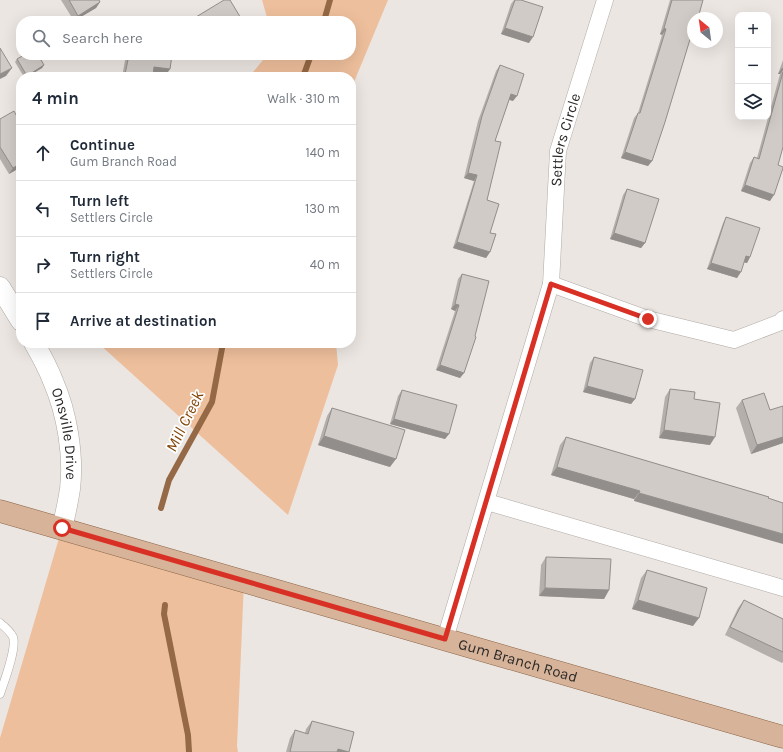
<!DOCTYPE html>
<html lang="en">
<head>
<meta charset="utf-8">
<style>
  body { margin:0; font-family:Karla,sans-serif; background:#f6f6f7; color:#1f2937 }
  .controls { position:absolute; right:12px; top:12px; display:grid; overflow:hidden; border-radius:8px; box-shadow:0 4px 16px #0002 }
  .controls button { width:36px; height:36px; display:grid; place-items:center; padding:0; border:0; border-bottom:1px solid #e0e1e3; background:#fff; color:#1f2937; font:20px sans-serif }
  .compass { position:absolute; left:687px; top:12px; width:36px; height:36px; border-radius:50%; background:#fff; box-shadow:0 4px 16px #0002; rotate:331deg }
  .stop { position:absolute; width:12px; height:12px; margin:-9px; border:3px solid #d93025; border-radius:50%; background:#fff }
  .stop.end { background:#d93025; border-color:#fff; box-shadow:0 1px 4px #0008 }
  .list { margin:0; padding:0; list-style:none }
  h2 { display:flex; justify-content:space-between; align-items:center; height:52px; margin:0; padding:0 16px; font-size:17px }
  h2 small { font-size:13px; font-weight:400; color:#747a83 }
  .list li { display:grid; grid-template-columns:26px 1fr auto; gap:12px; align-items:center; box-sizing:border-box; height:56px; padding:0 16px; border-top:1px solid #e0e1e3 }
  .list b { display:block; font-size:15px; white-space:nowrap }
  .list p { margin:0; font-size:13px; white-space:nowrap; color:#747a83 }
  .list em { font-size:13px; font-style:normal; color:#747a83 }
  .icon { flex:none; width:22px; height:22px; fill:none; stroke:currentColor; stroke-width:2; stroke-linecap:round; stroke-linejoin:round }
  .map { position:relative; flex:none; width:783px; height:752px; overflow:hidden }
  .search { position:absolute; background:#fff; box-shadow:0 4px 16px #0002; left:16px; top:16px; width:340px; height:44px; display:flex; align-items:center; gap:10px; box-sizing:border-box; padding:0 14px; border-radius:16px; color:#747a83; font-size:15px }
  .panel { position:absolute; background:#fff; box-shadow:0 4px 16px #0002; left:16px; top:72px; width:340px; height:276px; border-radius:16px }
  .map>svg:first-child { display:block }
</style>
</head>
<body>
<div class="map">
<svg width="783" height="752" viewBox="0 0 783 752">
  <rect width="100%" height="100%" fill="#ece6e2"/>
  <path fill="#eebf9c" d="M262,0H388L354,82L351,94V77H249L267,55H351V21H268Z
    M98,343H336L338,365L288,515Z
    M62,528L244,581L237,746L238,752H0V738Z"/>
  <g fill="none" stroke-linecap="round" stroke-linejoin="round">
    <path stroke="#956945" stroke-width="6" d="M324,21L330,0
      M303,77L311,55
      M161,508L169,480L212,402L223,343
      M165,605L164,614L188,735L189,752"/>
    <g stroke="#afaaa6" stroke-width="9">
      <path id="service" d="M0,623C5,627 10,631 13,637C17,648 4,682 0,694"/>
    </g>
    <g stroke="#afaaa6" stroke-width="17">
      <g id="minor">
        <path d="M551,284L648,319L734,340L781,322L783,319"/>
        <path d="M487,502L783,588"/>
        <path id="s1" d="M445,639L551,284L558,151L605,0"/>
      </g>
    </g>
    <g stroke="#afaaa6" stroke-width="21">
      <g id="tertiary">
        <path d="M0,287L21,321"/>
        <path id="s2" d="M34,343C41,355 48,368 53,381C67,413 74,455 70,489C68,502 65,516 62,528"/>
      </g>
    </g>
    <g stroke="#896345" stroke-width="23">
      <g id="primary">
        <path id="s3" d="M0,511L783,737"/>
      </g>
    </g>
    <use href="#service" stroke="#fff" stroke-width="8"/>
    <use href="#minor" stroke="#fff" stroke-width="16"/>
    <use href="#tertiary" stroke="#fff" stroke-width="20"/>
    <use href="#primary" stroke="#d6b399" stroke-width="22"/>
  </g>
  <path fill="#b4afab" d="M61,0H99L100,2L96,8L74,21Z
    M514,0H521L529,43L501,34L511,4Z
    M670,0H703L692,37L689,42L652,161L648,166L621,158L634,118L638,113L662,35L660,34Z
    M196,17L241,21H193Z
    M126,55H172L166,75L153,73V77H122Z
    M17,59L44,65L42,68L27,77H24L15,62Z
    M783,60V147L778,165L770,201L741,191L750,163L754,157L757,158L780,74H778Z
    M500,65L513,101L509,100L495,141L487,200L490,233V252L486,258L453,248L474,181L464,178L478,121L496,71Z
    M0,119L21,124V167L9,174L0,159Z
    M627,189L645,243L641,248L610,239L623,195Z
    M726,217L750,257L747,263L744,262L737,278L707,269L723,223Z
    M462,274L464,373L460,378L436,370L455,311L451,309L458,279Z
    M594,357L635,399L631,404L583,392L590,363Z
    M670,389L694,399L710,445L659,438L665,397Z
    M402,390L449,434L445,439L390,424L398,396Z
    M742,400L770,410L783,443L751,454L736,408Z
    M332,408L390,467L318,445L327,416Z
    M566,437L769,497L634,501V499L551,475L560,445Z
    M546,557L609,590L604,599L539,596L541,565Z
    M647,570L693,626L632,609L641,578Z
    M744,600L783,619V662L782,663L725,635L738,608Z
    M312,721L354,732L349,752H286L290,738L295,730L305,733L306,729Z"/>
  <path fill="#928e8b" d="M100,2L96,8L74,21L78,16Z
    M505,28L533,37L529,43L501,34Z
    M664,28L666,29L662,35L660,34Z
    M44,65L42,68L27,77H26L27,76Z
    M154,67L170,69L166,75L151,72Z
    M12,68L6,76L0,79V74Z
    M782,68H783V70L780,74H778Z
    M125,74L143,77H123Z
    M511,94L517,96L513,101L507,99Z
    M625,152L652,161L648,166L621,158Z
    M21,163V167L9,174L13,168Z
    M468,173L477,175L474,181L464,178Z
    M745,185L774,195L770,201L741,191Z
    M614,233L645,243L641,248L610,239Z
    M457,242L490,252L486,258L453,248Z
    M746,256L750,257L747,263L742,262Z
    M711,263L741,272L737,278L707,269Z
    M455,304L459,305L455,311L451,309Z
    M440,365L464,373L460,378L436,370Z
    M587,386L635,399L631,404L583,392Z
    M394,419L449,434L445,439L390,424Z
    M664,430L715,437L710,445L659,438Z
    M324,436L396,459L390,467L318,445Z
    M783,437V443L751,454L757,445Z
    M557,467L640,491L634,499L551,475Z
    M639,493L783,534V544L634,501Z
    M545,588L609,590L604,599L539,596Z
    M638,600L699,618L693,626L632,609Z
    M338,749L349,752H335Z"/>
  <path fill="#d1cbc7" stroke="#928e8b" d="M69,0H99L100,2L78,16Z
    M224,0H230L242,20L239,21H198L196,17Z
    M515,0H521L543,7L533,37L505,28Z
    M672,0H703L698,18H693V34L692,37L691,36L665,122L652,161L625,152L638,113H640L666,29L664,28Z
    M0,48L12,68L0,74Z
    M24,55H38L44,65L27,76L17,59Z
    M129,55H172L170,69L154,67L153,77H143L125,74Z
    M500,65L524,74L517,96L511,94L495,141L501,142L487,200L499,204L490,233L496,234L490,252L457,242L477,175L468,173L482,116Z
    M783,72V147L778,165L783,167V168L774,195L745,185L754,157L759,159Z
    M14,111L21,124V163L13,168L0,147V119Z
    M627,189L659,199L645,243L614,233Z
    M726,217L760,228L750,257L746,256L741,272L711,263Z
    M462,274L489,281L475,336L476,337L464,373L440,365L459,305L455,304Z
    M594,357L643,370L635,399L587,386Z
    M670,389L695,392L694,399L720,403L715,437L664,430Z
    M402,390L457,405L449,434L394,419Z
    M764,393L770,410L783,406V437L757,445L742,400Z
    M332,408L405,430L396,459L324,436Z
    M566,437L769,497L768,498L783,503V534L639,493L640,491L557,467Z
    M546,557L611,559L609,590L545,588Z
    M647,570L707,588L699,618L638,600Z
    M744,600L783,619V652L730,627Z
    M312,721L354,732L349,752L338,749L337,752H290L295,730L308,734Z"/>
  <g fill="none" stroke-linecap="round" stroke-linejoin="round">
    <path stroke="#d93025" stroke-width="5" d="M62,528L445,639L551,284L648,319"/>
  </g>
  <g text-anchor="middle" stroke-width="3.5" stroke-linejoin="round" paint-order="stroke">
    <g font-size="15" fill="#2c2a28" stroke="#fff">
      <text dy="5" stroke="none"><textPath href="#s1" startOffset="516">Settlers Circle</textPath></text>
      <text dy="5" stroke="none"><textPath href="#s2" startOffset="97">Onsville Drive</textPath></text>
      <text dy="5" stroke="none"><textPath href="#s3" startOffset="539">Gum Branch Road</textPath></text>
    </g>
    <g font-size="16" font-style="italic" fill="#814609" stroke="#fff">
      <text transform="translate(184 421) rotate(-64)" y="6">Mill Creek</text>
    </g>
  </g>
</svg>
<div class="controls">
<button>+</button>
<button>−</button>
<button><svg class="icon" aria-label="layers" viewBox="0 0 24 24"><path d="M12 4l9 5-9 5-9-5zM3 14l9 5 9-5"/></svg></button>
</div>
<svg class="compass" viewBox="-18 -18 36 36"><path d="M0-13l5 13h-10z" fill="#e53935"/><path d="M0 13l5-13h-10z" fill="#747a83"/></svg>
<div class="stop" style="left:62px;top:528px"></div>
<div class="stop end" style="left:648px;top:319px"></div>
<div class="search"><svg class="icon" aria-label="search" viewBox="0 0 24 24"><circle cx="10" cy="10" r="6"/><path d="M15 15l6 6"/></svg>Search here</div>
<section class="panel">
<h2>4 min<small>Walk · 310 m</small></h2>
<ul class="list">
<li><svg class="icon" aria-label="ahead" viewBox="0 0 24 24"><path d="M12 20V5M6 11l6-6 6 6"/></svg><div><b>Continue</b><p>Gum Branch Road</p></div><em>140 m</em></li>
<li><svg class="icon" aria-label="left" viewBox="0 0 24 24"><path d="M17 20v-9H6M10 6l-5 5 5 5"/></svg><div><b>Turn left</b><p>Settlers Circle</p></div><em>130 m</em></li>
<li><svg class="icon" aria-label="right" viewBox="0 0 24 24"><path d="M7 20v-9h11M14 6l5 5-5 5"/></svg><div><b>Turn right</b><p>Settlers Circle</p></div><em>40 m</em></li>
<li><svg class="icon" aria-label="arrive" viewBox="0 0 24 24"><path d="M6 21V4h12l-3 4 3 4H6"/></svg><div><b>Arrive at destination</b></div></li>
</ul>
</section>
</div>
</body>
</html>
